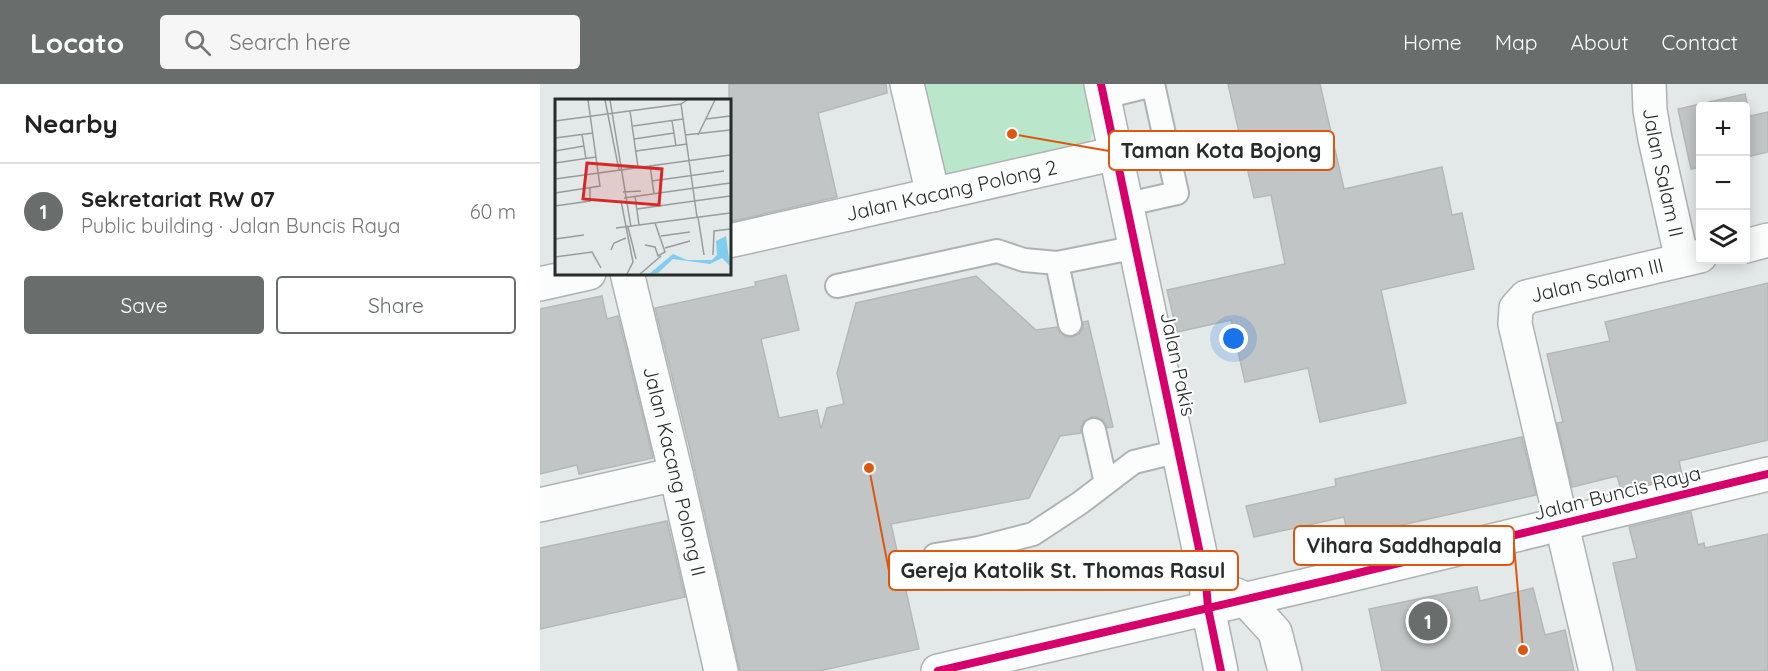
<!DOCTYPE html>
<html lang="en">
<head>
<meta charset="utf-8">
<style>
  body { margin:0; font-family:Quicksand,sans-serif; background:#f6f6f6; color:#222 }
  .controls { position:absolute; right:18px; top:18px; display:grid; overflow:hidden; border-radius:6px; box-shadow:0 3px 15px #0003 }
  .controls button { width:54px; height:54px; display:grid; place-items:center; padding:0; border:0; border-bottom:2px solid #e0e0e0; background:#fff; color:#222; font:30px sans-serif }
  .you { position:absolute; left:694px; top:255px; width:21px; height:21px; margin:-15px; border:4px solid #fff; border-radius:50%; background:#1a73e8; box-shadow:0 0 0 9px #1a73e833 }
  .badge { display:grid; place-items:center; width:39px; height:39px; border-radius:50%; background:#696e6d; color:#fff; font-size:20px; font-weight:700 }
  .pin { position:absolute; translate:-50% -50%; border:3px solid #fff; box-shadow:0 2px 6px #0006 }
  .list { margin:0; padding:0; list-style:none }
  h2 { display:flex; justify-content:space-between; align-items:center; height:78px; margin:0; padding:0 24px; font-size:26px }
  h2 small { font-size:20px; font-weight:400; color:#767676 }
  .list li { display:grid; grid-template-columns:39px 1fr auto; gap:18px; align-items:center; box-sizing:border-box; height:96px; padding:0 24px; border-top:2px solid #e0e0e0 }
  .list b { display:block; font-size:22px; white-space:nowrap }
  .list p { margin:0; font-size:20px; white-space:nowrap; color:#767676 }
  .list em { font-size:20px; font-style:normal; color:#767676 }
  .actions { display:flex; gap:12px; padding:18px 24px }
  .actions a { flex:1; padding:14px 0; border:2px solid #696e6d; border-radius:6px; text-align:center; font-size:21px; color:#696e6d }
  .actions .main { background:#696e6d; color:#fff }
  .icon { flex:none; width:33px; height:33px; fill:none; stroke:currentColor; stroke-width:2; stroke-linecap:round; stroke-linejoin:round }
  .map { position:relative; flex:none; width:1228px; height:587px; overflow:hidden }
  header { display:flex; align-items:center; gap:36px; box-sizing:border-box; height:84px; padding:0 30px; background:#696e6d; color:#fff }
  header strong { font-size:28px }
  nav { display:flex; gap:33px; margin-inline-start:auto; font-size:21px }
  .search { width:420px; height:54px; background:#f6f6f6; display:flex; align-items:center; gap:15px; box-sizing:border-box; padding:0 21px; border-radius:6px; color:#767676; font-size:22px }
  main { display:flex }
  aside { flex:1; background:#fff }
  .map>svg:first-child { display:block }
</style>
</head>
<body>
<header>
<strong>Locato</strong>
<div class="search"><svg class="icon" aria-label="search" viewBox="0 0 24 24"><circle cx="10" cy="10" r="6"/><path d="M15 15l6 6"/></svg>Search here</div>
<nav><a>Home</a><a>Map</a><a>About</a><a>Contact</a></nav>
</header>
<main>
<aside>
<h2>Nearby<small></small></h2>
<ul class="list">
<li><span class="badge">1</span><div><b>Sekretariat RW 07</b><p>Public building · Jalan Buncis Raya</p></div><em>60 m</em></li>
</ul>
<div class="actions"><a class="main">Save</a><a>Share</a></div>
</aside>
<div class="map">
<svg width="1228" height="587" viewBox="0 0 1228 587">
  <rect width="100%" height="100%" fill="#e3e8e8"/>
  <path fill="#bae6cb" d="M382,0H563L565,11L540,88L405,116Z"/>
  <path fill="#c1c5c5" stroke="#b4b9b8" stroke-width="1.5" d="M189,0H346L347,9L278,29L297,113L189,138Z
    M688,0H780L804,105L902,83L912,131L922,129L934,185L841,206L866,319L780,338L768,284L705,298L691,236L637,248L627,206L745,180L731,111L714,114Z
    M1205,10L1210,32L1228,28V68L1206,73V22H1161V83L1151,85L1138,25Z
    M246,191L259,246L221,255L239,334L277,326L281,345L287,324L304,320L297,289L316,219L436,192L496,246L517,243L520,249L526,253H532L539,250L543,245V238L548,237L573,343L567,344L563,336L557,333H552L544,337L541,343V349L520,352L489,414L351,440L379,565L279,587H200L150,365L115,224L216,202L215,198Z
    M1228,199V356L1139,377L1142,391L1081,406L1077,392L1032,403L1017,339L1023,338L1007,270L1070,257L1065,238Z
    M62,212L67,235L78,232L113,374L39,390L37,381L0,390V225Z
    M982,353L996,411L808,453L804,433L714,453L706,422L796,402L795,395Z
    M1151,428L1158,461L1164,459L1165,464L1228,450V587H1097L1073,479L1097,474L1089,443Z
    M127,437L145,513L0,545V464Z
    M937,503L940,517L993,504L1005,551L1025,546L1034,587H842L829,525Z"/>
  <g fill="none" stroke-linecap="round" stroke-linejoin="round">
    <g stroke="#aeb2b2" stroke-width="26">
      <path id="lane" d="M564,13L613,1
        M588,120L637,109L613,0
        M517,179L530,240
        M297,202L457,167L484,176L517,179L597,163
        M554,346L566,399
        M395,471L439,464L493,450L540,419L594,378L639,367"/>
    </g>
    <g stroke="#aeb2b2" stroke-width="36">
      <g id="street">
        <path d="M367,0L393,111"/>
        <path id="s1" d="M1109,0L1110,26L1115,55L1142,176"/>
        <path id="s2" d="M189,157L577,69"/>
        <path d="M1206,162L1228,156"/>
        <path id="s3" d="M87,189L136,390L181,587"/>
        <path d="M0,200L49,189"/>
        <path d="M0,421L136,390"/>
        <path d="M398,587L793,495L1228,390"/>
        <path id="s4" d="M1056,587L975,240L976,224L986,213L1160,172"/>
      </g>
    </g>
    <g stroke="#aeb2b2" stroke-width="36">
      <path id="secondary" d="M561,0L666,498L668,524L681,587
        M666,498L705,515L735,548L745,587"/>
    </g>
    <use href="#lane" stroke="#fbfcfc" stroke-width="22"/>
    <use href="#street" stroke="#fbfcfc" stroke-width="33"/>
    <use href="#secondary" stroke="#fbfcfc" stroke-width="33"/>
    <g stroke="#fff" stroke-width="11">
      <path id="cycleway" d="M561,0L666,498L668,524L681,587
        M398,587L793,495L1228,390"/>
    </g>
    <use href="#cycleway" stroke="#d6006c" stroke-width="8"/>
  </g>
  <g text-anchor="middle" stroke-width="4.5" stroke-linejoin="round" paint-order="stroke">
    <g font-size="20" fill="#272c2b" stroke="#fff">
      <text dy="7" stroke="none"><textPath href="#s1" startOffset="90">Jalan Salam II</textPath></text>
      <text dy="7" stroke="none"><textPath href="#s2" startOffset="228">Jalan Kacang Polong 2</textPath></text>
      <text dy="7" stroke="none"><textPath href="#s4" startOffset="460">Jalan Salam III</textPath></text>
      <text transform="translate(638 280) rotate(78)" y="7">Jalan Pakis</text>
      <text dy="7" stroke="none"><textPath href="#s3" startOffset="204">Jalan Kacang Polong II</textPath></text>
      <text transform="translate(1077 409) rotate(-14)" y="7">Jalan Buncis Raya</text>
    </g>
  </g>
  <g transform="translate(15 15)">
    <rect width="176" height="176" fill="#e3e8e8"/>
    <path d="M171,137L175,167L167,159L155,165L118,160L103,174L94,175L118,155L132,161H157L162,156L161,142Z" fill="#80cdee"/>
    <path fill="none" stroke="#989d9c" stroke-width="1.5" d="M50,1L64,71M55,1L76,128M126,5L142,118M75,12L83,68M151,20L175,17M0,22L126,5L132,1M117,22L121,47M78,27L128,20M27,35L31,60M130,36L175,31M143,36L160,1M0,39L38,34M79,40L119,34M0,52L29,47M81,52L132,45M0,64L41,58M95,66L99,95M0,80L175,56M97,82L169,72M68,93L86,92M0,94L45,87L33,1M80,97L84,126M69,99L175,84M66,102L78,163L72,175M0,107L35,102V89M82,110L175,97M143,118L149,156M73,128L81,160M61,129L175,114M106,137L135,133M0,140L29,136M90,146L100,148L103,157L110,153L100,124M110,149L135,142M56,151L59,144L71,139M158,156L159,132L175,130M0,158L37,153L46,169M85,175L106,157"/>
    <path fill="#d62828" fill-opacity="0.15" stroke="#d62828" stroke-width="3" d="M32,64L107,70L104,106L28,100Z"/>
    <rect width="176" height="176" fill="none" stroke="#272c2b" stroke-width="3"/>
  </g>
  <path fill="none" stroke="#de570e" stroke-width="2" d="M472 50L569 67M983 566L974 461M329 384L349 487"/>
  <g fill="#de570e" stroke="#fff" stroke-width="2">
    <circle cx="472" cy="50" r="6"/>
    <circle cx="983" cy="566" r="6"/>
    <circle cx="329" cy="384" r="6"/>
  </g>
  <g fill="#fff" stroke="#de570e" stroke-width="2">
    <rect x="569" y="47" width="225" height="39" rx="6"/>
    <rect x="754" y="442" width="220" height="39" rx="6"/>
    <rect x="349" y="467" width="349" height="39" rx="6"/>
  </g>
  <g font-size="21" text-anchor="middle" font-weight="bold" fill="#272c2b">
    <text x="681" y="74">Taman Kota Bojong</text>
    <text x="864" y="469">Vihara Saddhapala</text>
    <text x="523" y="494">Gereja Katolik St. Thomas Rasul</text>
  </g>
</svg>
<div class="controls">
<button>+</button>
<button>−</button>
<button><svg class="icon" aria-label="layers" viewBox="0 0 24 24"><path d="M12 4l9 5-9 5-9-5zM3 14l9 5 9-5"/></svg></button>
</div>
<div class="you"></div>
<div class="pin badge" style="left:888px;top:537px">1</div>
</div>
</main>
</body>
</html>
